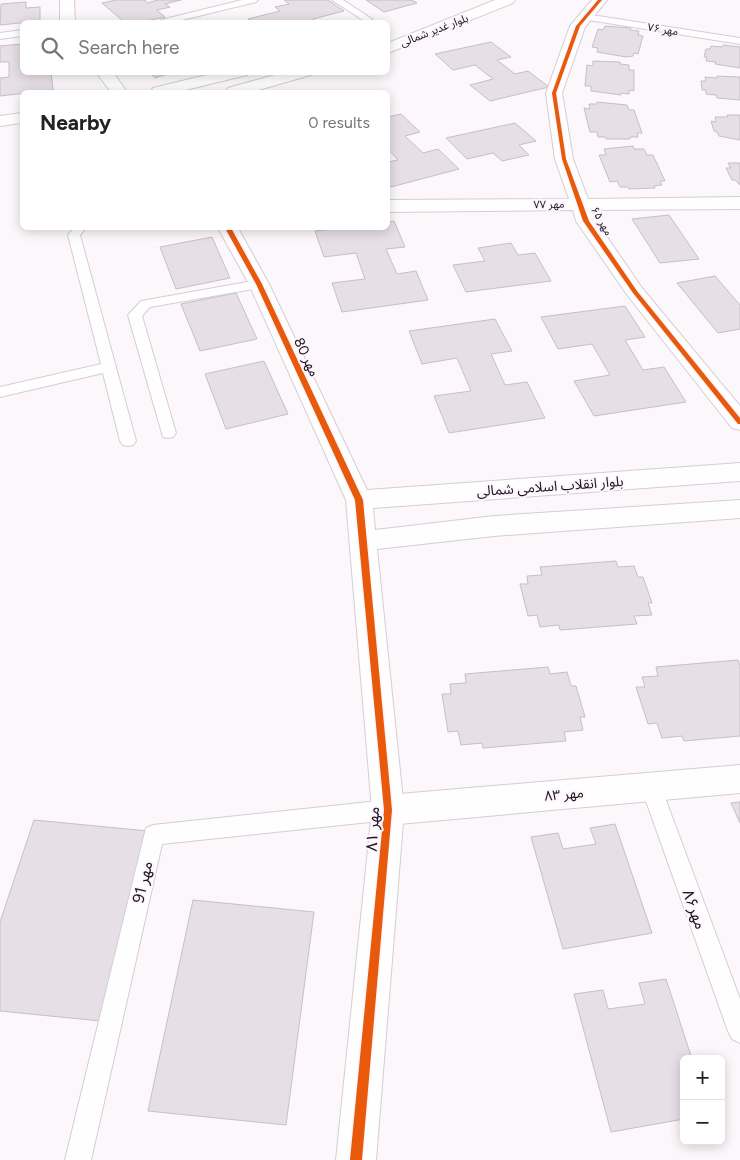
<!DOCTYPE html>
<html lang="en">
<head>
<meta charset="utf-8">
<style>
  body { margin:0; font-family:Figtree,"Noto Sans Arabic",sans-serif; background:#f2f2f2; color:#222 }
  .controls { position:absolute; right:15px; bottom:15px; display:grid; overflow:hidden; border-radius:8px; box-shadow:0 2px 12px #0003 }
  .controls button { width:45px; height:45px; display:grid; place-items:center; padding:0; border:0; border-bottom:1px solid #e0e0e0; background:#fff; color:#222; font:25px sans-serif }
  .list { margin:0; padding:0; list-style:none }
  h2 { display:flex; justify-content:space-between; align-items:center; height:65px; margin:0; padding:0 20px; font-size:21px }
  h2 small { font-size:16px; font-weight:400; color:#767676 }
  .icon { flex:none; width:28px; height:28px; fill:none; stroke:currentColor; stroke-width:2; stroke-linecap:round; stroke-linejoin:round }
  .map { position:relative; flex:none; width:740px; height:1160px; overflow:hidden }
  .search { position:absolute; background:#fff; box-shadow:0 2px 12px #0003; left:20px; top:20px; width:370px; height:55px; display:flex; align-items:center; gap:12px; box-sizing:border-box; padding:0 18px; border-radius:8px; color:#767676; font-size:19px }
  .panel { position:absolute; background:#fff; box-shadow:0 2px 12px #0003; left:20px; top:90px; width:370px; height:140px; border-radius:8px }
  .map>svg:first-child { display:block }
</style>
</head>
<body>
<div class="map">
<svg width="740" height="1160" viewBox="0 0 740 1160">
  <rect width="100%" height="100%" fill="#fbf7fb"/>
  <path fill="#e6dfe6" stroke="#c7bfc6" d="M116,0H146H144L147,3L158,0H181L165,4L170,7L157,10L165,17L142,22H124L102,3Z
    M284,0H328L344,11L313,19L317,22H253L248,19L280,11L275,7L289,4Z
    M366,0H412L417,3L384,12Z
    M26,2V8L40,7V21L0,25L1,4Z
    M605,26L631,28L630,30L639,31L638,35L643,36L638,54L634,53L633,56L626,57L597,52L598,48L592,47L598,29L603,30Z
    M491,42L511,57L497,60L515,74L528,71L549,87L490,101L470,85L493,79L475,65L453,70L435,54Z
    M22,44V72H35V74L51,73L53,90L0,96V78L9,77V62H0V46Z
    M723,45L740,47V68L715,64L716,62L706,61L707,57H704L706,49H710L711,46L722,47Z
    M593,61L620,62V64L629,65V70H634V91L629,90V94L621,93V95L591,91V86H585L587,65L593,66Z
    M149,72H173L155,78Z
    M717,76L740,77V100L717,98L716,95L706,94V90H702L701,81H706L705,77L717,78Z
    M597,102L627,105L629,110H634L642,133H637L638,137H630V139H606V137H598L597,132H590L584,108L590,109L589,104H597Z
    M401,114L420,132L405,136L423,153L438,149L459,169L391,187L388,183V162L398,160L388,149V117Z
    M727,115H740V140L719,136L717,132L714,131L711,121L716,122L715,117H728Z
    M515,123L536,141L519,145L529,155L502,161L493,153L467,159L446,138Z
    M633,146L634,149H644L647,155H653L665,181H660L662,185L654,186L655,188L629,189L628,187H620L617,181L610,182L599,155H606L604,149Z
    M728,163H740V185L735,180H732L726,168H731Z
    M669,215L699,259L660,263L632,219Z
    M394,221L405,247L386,249L397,274L416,271L428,300L342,312L332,283L365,279L356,253L324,257L315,231L342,228H388V222Z
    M212,237L230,278L176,289L160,247Z
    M511,243L518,255L535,253L551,281L466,292L453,265L485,261L478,248Z
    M715,276L740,305V329L718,333L677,283Z
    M236,293L257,339L200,351L181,304Z
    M625,306L645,337L625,340L643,370L664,367L686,402L594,416L574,381L610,375L592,344L558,349L541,317Z
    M495,319L512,351L491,354L505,385L527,382L545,418L449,433L434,396L471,391L457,358L422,364L409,331Z
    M264,361L288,414L226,429L205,374Z
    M616,561L618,567L634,566L638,577H643L652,603H648L652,615L634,616L637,624L560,630L559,625L540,627L537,615L528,616L520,584H528L527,576L542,575L540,567Z
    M738,660L740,666V736L684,741L682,736L662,738L657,723L648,724L636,687H645L642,677L658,676L656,667Z
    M548,667L550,674L567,672L571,686H576L585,717H580L583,730L564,732L566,741L483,748L482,743L461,745L458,731L448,732L442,694H451L450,684L466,683L465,674Z
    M740,802V823L731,803Z
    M34,820L148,831L100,1021L0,1011V922Z
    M615,824L652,933L563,949L531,837L558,833L563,849L596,844L590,828Z
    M193,900L314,912L286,1125L148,1111Z
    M666,979L692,1059H684V1119L611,1132L574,994L603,990L608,1009L645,1004L639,983Z"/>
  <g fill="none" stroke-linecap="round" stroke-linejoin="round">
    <g stroke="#d5cdd4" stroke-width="2">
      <path id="lane" d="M242,0H258L256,2L174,22H159L161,20Z
        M332,0H343L372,19L370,21H364Z
        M585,14L740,38V44L582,19V15Z
        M22,30V36L0,39V33Z
        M74,228H86L80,235L136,441L133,445L128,446L123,445L120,441L103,373L0,397V387L101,364L68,235Z
        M259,280L264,281L266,284L264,287L150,307L142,316L176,433L173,437L168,438L163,437L128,315L141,301Z
        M651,778L658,780L661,787L740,999V1043L732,1039L728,1031L641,787L644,780Z
        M388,800L395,803L398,810L395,817L388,820L162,844L91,1160H65L146,828L153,825Z"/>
    </g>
    <g stroke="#d5cdd4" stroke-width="2">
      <path id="street" d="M592,0H607L585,27L562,93L573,159L588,199L740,197V209L592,210L596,221L642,288L740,406V430L732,428L628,296L576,221L573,210L388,212V200L569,199L555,159L546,93L570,26Z
        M740,765V793L388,825L376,821L372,810L376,799L388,795Z"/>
    </g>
    <g stroke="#d5cdd4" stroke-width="2">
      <path id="secondary" d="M60,0H74L75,22H60Z
        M495,0H515L513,3L388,53V43Z
        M96,72H113L127,92H111Z
        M219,72H249L247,75L177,92H151L153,88Z
        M285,72H313L311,75L251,92H226L228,88Z
        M22,113V123L0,126V116Z
        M218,228H238L269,284L367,490L740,463V481L373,508L375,530L494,516L740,500V518L494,536L377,549L404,810L376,1160H336L372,810L346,500L249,284Z"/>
    </g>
    <use href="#lane" fill="#fefefe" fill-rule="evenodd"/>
    <use href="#street" fill="#fefefe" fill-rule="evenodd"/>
    <use href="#secondary" fill="#fefefe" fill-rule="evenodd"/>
    <g stroke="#fcf6fc" stroke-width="3">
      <path id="cycleway" d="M598,0H602L580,26L556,93L566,159L589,221L637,291L740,418V424H738L633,293L583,221L562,159L552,93L576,26Z
        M225,228H231L262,284L363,500L392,810L362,1160H350L384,810L355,500L256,284Z"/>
    </g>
    <use href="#cycleway" fill="#e8590c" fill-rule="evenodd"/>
  </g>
  <g text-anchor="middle" stroke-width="4" stroke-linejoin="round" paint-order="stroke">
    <g font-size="11" fill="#1f141e" stroke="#fcf6fc">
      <text transform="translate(663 29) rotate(9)" y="4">مهر ۷۶</text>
      <text transform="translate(434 30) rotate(-21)" y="4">بلوار غدیر شمالی</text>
      <text transform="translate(549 204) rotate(-1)" y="4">مهر ۷۷</text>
      <text transform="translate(602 221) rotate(60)" y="4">مهر ۶۵</text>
    </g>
    <g font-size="14" fill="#1f141e" stroke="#fcf6fc">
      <text transform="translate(307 357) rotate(65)" y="5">مهر 80</text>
      <text transform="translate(550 486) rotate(-4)" y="5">بلوار انقلاب اسلامی شمالی</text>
      <text transform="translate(564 794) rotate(-5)" y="5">مهر ۸۳</text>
    </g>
    <g font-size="16" fill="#1f141e" stroke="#fcf6fc">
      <text transform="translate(372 829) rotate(-87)" y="6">مهر ۸۱</text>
      <text transform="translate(142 882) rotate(-77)" y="6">مهر 91</text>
      <text transform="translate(695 909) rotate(70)" y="6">مهر۸۶</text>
    </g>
  </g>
</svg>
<div class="controls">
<button>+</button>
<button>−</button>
</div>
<div class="search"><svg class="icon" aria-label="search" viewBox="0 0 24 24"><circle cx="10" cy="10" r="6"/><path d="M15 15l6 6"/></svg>Search here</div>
<section class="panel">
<h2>Nearby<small>0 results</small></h2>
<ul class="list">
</ul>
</section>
</div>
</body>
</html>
